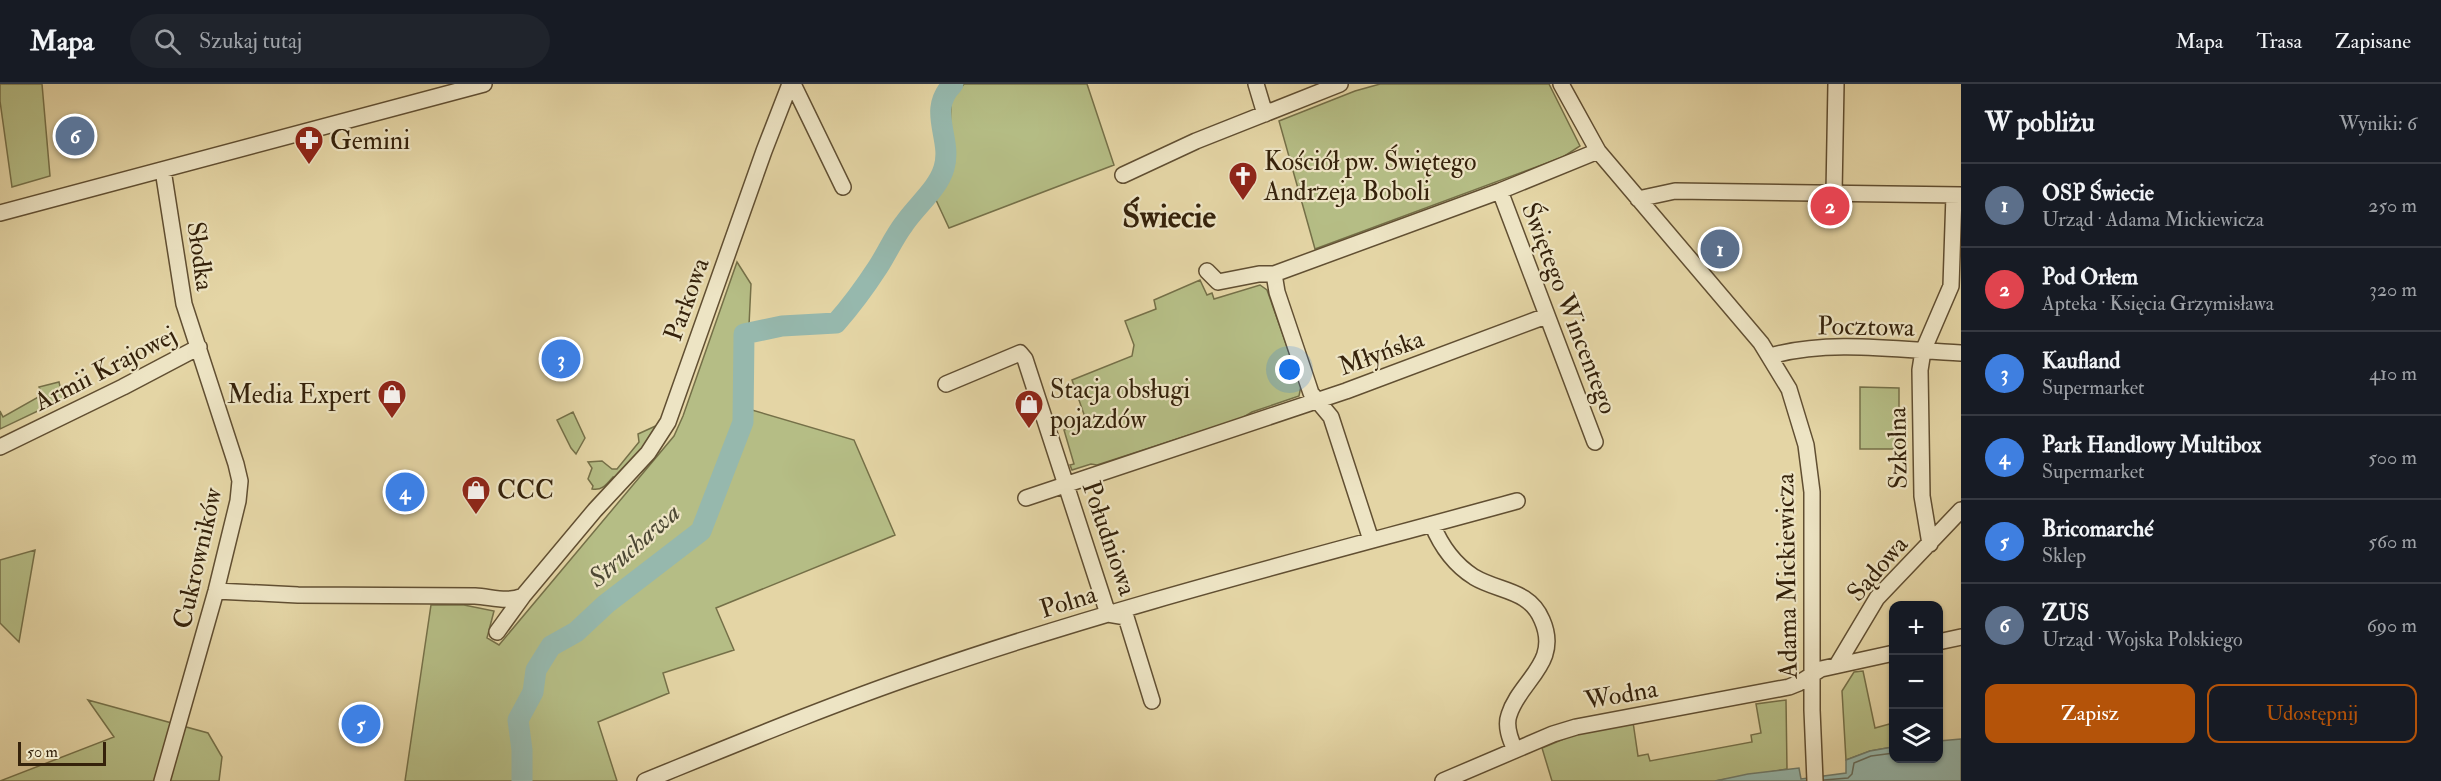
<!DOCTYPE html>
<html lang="pl">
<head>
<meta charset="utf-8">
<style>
  body { margin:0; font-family:"IM FELL Double Pica",serif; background:#20242c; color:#f1f3f6 }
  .controls { position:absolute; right:18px; bottom:18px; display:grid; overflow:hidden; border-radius:12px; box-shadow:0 2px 4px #0004 }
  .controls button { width:54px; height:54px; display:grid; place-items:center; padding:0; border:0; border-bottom:2px solid #363941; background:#171b24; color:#f1f3f6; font:30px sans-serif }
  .scale { position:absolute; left:18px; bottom:15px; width:88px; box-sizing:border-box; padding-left:6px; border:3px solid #35220b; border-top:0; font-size:16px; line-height:21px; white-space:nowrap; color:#35220b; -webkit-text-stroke:4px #ede4c4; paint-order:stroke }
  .you { position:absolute; left:1290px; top:286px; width:21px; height:21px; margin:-15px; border:4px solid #fff; border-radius:50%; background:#1a73e8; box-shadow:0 0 0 9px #1a73e833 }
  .badge { display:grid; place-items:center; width:39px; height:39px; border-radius:50%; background:#b45309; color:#fff; font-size:20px; font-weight:700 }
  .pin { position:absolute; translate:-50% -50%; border:3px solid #fff; box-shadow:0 2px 6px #0006 }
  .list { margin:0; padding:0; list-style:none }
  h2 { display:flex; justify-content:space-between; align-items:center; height:78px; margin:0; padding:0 24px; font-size:26px }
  h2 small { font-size:20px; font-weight:400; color:#9ea1a6 }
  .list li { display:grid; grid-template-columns:39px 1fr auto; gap:18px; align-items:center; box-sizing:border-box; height:84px; padding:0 24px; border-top:2px solid #363941 }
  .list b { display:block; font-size:22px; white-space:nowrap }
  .list p { margin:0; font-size:20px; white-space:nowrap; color:#9ea1a6 }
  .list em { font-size:20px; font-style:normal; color:#9ea1a6 }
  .actions { display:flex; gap:12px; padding:18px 24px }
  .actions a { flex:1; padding:14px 0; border:2px solid #b45309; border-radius:12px; text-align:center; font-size:21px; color:#b45309 }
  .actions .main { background:#b45309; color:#fff }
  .icon { flex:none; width:33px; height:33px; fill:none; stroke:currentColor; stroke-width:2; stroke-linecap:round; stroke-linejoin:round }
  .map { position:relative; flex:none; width:1961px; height:697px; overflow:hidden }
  header { display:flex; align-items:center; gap:36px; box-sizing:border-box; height:84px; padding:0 30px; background:#171b24; border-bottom:2px solid #363941 }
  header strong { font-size:28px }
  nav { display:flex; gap:33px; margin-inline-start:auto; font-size:21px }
  .search { width:420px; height:54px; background:#20242c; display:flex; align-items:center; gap:15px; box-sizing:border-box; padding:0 21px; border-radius:33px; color:#9ea1a6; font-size:22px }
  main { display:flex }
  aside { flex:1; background:#171b24 }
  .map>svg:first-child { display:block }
</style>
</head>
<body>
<header>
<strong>Mapa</strong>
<div class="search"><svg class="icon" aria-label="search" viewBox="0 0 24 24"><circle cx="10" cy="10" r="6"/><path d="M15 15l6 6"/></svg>Szukaj tutaj</div>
<nav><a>Mapa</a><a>Trasa</a><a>Zapisane</a></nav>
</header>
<main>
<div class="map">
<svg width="1961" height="697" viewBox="0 0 1961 697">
  <rect width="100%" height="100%" fill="#e4d5a5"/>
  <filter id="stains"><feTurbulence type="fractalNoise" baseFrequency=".00333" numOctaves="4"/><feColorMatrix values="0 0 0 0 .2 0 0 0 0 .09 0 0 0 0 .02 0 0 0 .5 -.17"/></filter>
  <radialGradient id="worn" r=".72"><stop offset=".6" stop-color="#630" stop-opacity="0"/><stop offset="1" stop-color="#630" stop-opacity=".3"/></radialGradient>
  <path fill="#b5bd85" stroke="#757048" stroke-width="1.5" d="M0,0H42L50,92L12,103L0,17Z
    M964,0H1087L1114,81L949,144L936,116L949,83L951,16Z
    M1380,0H1549L1580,62L1563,73L1315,165L1279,37L1355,7Z
    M737,178L751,200L745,324L854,356L895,451L716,524L734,566L663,589L669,609L598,638L617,697H405L431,521H464L494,527L487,554L499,561L674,352L683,332Z
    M1200,196L1207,211L1212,209L1214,215L1260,201L1267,206L1301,302L1299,312L1252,328L1242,334L1097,381L1091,380L1072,386L1070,381L1074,380L1064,346L1087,339L1072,296L1132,272L1134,261L1125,237L1156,225L1154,216Z
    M59,298L63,315L0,345V327L3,333L42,311L39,303Z
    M1860,303L1899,304V365H1860Z
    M573,328L585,354L576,370L571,364L557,336Z
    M660,340L653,352L618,393H613C607,400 602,407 592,405L593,402L588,395L592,384L588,378L602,377L612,385H617L639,358L638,350Z
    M35,466L19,558L0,539V476Z
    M1863,587L1875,644L1893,639V663L1870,667L1846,676L1842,607L1854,588Z
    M88,616L208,649L222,673L219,697H0L114,653Z
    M1786,616L1787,685L1715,697H1552L1542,664L1588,645L1633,638L1638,672L1648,670L1650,677L1752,658L1751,651L1761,649L1756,620Z"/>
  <path fill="#96b8ad" stroke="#6f7c6c" stroke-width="1.5" d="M1961,655V697H1715L1748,690L1799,684L1801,695L1846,689V676L1870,667L1893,663L1894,674H1938L1939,657Z"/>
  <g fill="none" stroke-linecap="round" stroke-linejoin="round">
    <path stroke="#666d5c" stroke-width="1.5" d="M1824,696L1848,694L1852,690L1854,679L1871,672L1894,669"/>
    <path stroke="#96b8ad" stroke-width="21" d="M522,697V666L518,636L533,608L536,586L551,562L576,548L606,520L701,447L743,338L744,250L782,242L836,239C851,222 865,203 878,183C887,169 894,153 904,140C916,122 938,105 944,84C953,54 926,27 953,0"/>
    <g stroke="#614f32" stroke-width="18">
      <path id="minor" d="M793,0L843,103
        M1256,0L1265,30
        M1561,0L1598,67L1761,259L1789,305L1806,361L1812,408V626L1815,697
        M1123,91L1196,57L1340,0
        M1500,107L1595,358
        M1834,109L1836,0
        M1638,115L1675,107L1961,111
        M0,129L484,0
        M1207,187L1218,198L1259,190H1274L1500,107L1598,67
        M1274,190L1277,208L1308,300L1311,309L1331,333L1371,456
        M1770,272C1830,255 1899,266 1961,269
        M946,300L1020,269L1025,275L1108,530L1126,533L1152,617
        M0,363L123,303L199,263
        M1026,414L1346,307L1546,232
        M1432,440C1441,462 1455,481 1474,493C1499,508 1529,505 1542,536C1561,579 1520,596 1509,631C1505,642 1510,655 1515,666
        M1930,460L1922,412L1920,286L1923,267L1951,202L1954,111
        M216,507L298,511L475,512C492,513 507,519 523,512L595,426L648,369L668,338L764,67L790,0
        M497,548L523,512
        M1938,558L1961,553
        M1837,581L1877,514L1961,426
        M162,697L216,507L238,417L240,397L236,380L184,220L163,86
        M645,697C736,660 827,622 920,590C1116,522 1317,472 1517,417
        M1443,697L1553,650L1576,643L1789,603L1799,599L1821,585L1894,569"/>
    </g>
    <use href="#minor" stroke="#ede4c4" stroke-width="15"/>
  </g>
  <defs>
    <g id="pharmacy-pin" transform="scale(1.5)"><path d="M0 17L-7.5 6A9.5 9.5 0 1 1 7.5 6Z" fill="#8f2418" stroke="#ede4c4"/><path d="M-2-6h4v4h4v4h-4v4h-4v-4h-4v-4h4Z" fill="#fff"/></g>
    <g id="church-pin" transform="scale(1.5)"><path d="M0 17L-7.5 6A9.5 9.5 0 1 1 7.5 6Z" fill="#8f2418" stroke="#ede4c4"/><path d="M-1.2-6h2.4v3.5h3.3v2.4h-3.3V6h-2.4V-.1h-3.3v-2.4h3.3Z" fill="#fff"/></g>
    <g id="shop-pin" transform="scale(1.5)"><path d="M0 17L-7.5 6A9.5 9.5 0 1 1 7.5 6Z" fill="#8f2418" stroke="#ede4c4"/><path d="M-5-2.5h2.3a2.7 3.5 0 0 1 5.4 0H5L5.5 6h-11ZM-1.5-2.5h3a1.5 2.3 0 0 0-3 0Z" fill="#fff"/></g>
  </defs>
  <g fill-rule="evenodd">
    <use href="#pharmacy-pin" x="309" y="56"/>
    <use href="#church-pin" x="1243" y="92"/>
    <use href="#shop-pin" x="392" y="310"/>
    <use href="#shop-pin" x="1029" y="320"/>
    <use href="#shop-pin" x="476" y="406"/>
  </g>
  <g text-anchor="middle" stroke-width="4.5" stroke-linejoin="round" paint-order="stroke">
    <g font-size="26" fill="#35220b" stroke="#ede4c4" text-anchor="start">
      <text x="330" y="65">Gemini</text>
      <text x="1264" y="86">Kościół pw. Świętego<tspan x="1264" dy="30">Andrzeja Boboli</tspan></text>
      <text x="1050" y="314">Stacja obsługi<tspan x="1050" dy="30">pojazdów</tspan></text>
      <text x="371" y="319" text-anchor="end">Media Expert</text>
      <text x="497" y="415">CCC</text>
    </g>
    <g font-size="26" fill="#35220b" stroke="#ede4c4">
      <text transform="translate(201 172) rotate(82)" y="9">Słodka</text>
      <text transform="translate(686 215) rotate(-70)" y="9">Parkowa</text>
      <text transform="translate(1570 224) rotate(69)" y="9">Świętego Wincentego</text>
      <text transform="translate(1866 242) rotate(1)" y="9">Pocztowa</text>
      <text transform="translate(1381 268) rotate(-20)" y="9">Młyńska</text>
      <text transform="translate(105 284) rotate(-27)" y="9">Armii Krajowej</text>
      <text transform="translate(1897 364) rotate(-91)" y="9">Szkolna</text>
      <text transform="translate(1110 454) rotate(71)" y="9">Południowa</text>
      <text transform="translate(197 474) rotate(-77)" y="9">Cukrowników</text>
      <text transform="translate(1877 484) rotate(-49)" y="9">Sądowa</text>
      <text transform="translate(1786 492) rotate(-91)" y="9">Adama Mickiewicza</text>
      <text transform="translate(1068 517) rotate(-17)" y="9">Polna</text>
      <text transform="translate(1621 610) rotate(-10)" y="9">Wodna</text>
    </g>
    <g font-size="27" font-style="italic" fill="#4d4834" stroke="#ede4c4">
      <text transform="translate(634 461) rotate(-41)" y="9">Struchawa</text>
    </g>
    <g font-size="32" font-weight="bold" fill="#35220b" stroke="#ede4c4">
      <text x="1169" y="143">Świecie</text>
    </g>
  </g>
  <rect width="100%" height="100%" filter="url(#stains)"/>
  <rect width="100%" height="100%" fill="url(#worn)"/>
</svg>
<div class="controls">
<button>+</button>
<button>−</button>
<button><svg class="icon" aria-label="layers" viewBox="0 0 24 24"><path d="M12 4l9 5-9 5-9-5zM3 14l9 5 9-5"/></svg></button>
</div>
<div class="scale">50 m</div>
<div class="you"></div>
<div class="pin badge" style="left:1720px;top:165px;background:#5c6f8a">1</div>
<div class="pin badge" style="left:1830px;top:122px;background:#e0444e">2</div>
<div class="pin badge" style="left:561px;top:275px;background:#3f7fe0">3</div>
<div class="pin badge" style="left:405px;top:408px;background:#3f7fe0">4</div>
<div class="pin badge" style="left:361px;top:640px;background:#3f7fe0">5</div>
<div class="pin badge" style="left:75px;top:52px;background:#5c6f8a">6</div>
</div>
<aside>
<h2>W pobliżu<small>Wyniki: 6</small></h2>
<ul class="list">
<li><span class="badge" style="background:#5c6f8a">1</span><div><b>OSP Świecie</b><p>Urząd · Adama Mickiewicza</p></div><em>250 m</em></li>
<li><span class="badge" style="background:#e0444e">2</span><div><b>Pod Orłem</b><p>Apteka · Księcia Grzymisława</p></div><em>320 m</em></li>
<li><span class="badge" style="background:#3f7fe0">3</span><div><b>Kaufland</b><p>Supermarket</p></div><em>410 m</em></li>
<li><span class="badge" style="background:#3f7fe0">4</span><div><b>Park Handlowy Multibox</b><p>Supermarket</p></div><em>500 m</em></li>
<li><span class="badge" style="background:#3f7fe0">5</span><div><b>Bricomarché</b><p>Sklep</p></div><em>560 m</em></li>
<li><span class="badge" style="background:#5c6f8a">6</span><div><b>ZUS</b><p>Urząd · Wojska Polskiego</p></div><em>690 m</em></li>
</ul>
<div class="actions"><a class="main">Zapisz</a><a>Udostępnij</a></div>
</aside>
</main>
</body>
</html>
